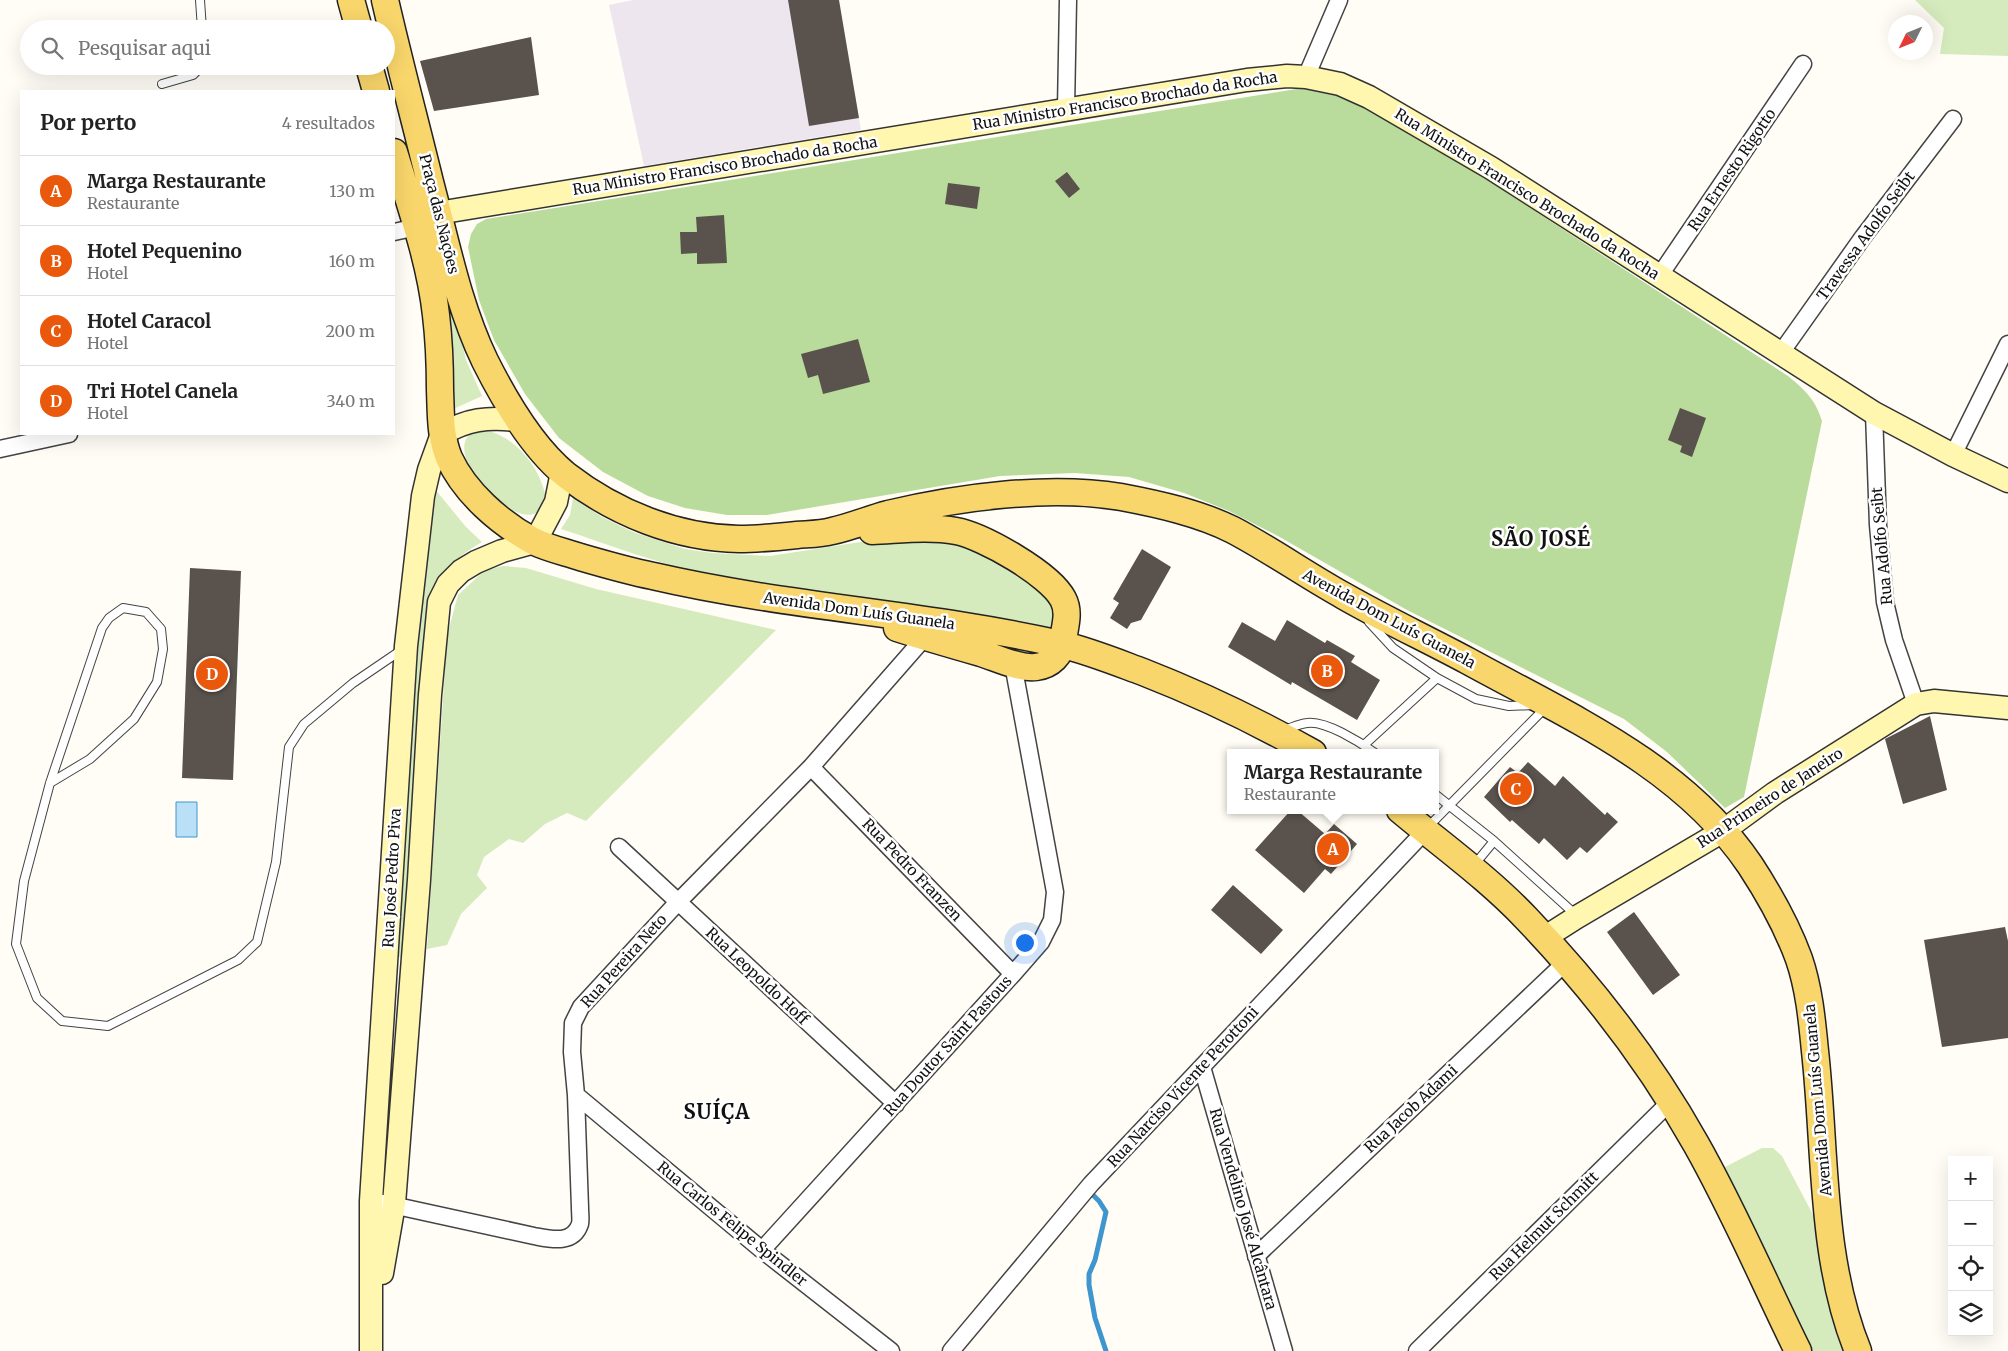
<!DOCTYPE html>
<html lang="pt">
<head>
<meta charset="utf-8">
<style>
  body { margin:0; font-family:Merriweather,serif; background:#f6f6f6; color:#222 }
  .controls { position:absolute; right:15px; bottom:15px; display:grid; overflow:hidden; border-radius:0px; box-shadow:0 5px 20px #0002 }
  .controls button { width:45px; height:45px; display:grid; place-items:center; padding:0; border:0; border-bottom:1px solid #e0e0e0; background:#fff; color:#222; font:25px sans-serif }
  .compass { position:absolute; left:1888px; top:15px; width:45px; height:45px; border-radius:50%; background:#fff; box-shadow:0 5px 20px #0002; rotate:227deg }
  .you { position:absolute; left:1024px; top:942px; width:18px; height:18px; margin:-12px; border:4px solid #fff; border-radius:50%; background:#1a73e8; box-shadow:0 0 0 8px #1a73e833 }
  .badge { display:grid; place-items:center; width:32px; height:32px; border-radius:50%; background:#ea580c; color:#fff; font-size:16px; font-weight:700 }
  .pin { position:absolute; translate:-50% -50%; border:2px solid #fff; box-shadow:0 1px 5px #0006 }
  .popup { position:absolute; left:1227px; top:749px; width:212px; height:65px; box-sizing:border-box; display:grid; place-content:center; border-radius:0px; background:#fff; filter:drop-shadow(0 1px 4px #0005); font-size:16px; white-space:nowrap; color:#767676 }
  .popup b { font-size:19px; color:#222 }
  .popup::after { content:''; position:absolute; left:50%; top:100%; margin-left:-10px; border:10px solid transparent; border-top-color:#fff }
  .list { margin:0; padding:0; list-style:none }
  h2 { display:flex; justify-content:space-between; align-items:center; height:65px; margin:0; padding:0 20px; font-size:21px }
  h2 small { font-size:16px; font-weight:400; color:#767676 }
  .list li { display:grid; grid-template-columns:32px 1fr auto; gap:15px; align-items:center; box-sizing:border-box; height:70px; padding:0 20px; border-top:1px solid #e0e0e0 }
  .list b { display:block; font-size:19px; white-space:nowrap }
  .list p { margin:0; font-size:16px; white-space:nowrap; color:#767676 }
  .list em { font-size:16px; font-style:normal; color:#767676 }
  .icon { flex:none; width:28px; height:28px; fill:none; stroke:currentColor; stroke-width:2; stroke-linecap:round; stroke-linejoin:round }
  .map { position:relative; flex:none; width:2008px; height:1351px; overflow:hidden }
  .search { position:absolute; background:#fff; box-shadow:0 5px 20px #0002; left:20px; top:20px; width:375px; height:55px; display:flex; align-items:center; gap:12px; box-sizing:border-box; padding:0 18px; border-radius:28px; color:#767676; font-size:19px }
  .panel { position:absolute; background:#fff; box-shadow:0 5px 20px #0002; left:20px; top:90px; width:375px; height:345px; border-radius:0px }
  .map>svg:first-child { display:block }
</style>
</head>
<body>
<div class="map">
<svg width="2008" height="1351" viewBox="0 0 2008 1351">
  <rect width="100%" height="100%" fill="#fffdf5"/>
  <path fill="#eee6ef" d="M633,0H838L861,130L644,166L609,5Z"/>
  <path fill="#d5ebbd" d="M1915,0H2008V56L1940,54L1944,28Z
    M411,159L455,311L466,360L482,396L449,411L405,160Z
    M480,429C514,434 539,465 546,497C543,502 541,510 536,513C509,528 431,443 480,429Z
    M434,488L466,527L482,542C465,552 452,562 439,578L405,957H398C400,800 417,644 434,488Z
    M573,498L602,517L633,532L685,549L712,553L770,556L880,539L947,542L966,547L987,555L1031,583L1050,600L1056,610L1057,631C942,604 824,599 709,575C659,564 610,545 561,529L570,515Z
    M503,566L526,568L596,589L776,630L586,821L567,813L545,824L523,843L509,839L484,857L477,875L487,888L461,914L447,945L427,949L447,636L458,595L484,571Z
    M1762,1148H1773L1782,1156L1819,1226L1846,1351H1811L1721,1169Z"/>
  <path fill="#b9dc9c" d="M1309,87L1355,94L1788,376C1806,391 1815,399 1822,421L1744,797L1725,808L1667,752L1624,719L1407,610L1278,536L1229,511L1184,493L1129,477L1075,473L1000,476L767,515H727L685,508L648,496L603,472L559,438L525,394L494,340L479,300L468,247L471,234L477,224L486,219Z"/>
  <path fill="#b9e0f7" stroke="#3f96cf" d="M176,802H197V837H176Z"/>
  <g fill="none" stroke-linecap="round" stroke-linejoin="round">
    <path stroke="#3f96cf" stroke-width="5" d="M1091,1193L1099,1201L1106,1212L1095,1260L1089,1274V1285L1095,1318L1106,1351"/>
  </g>
  <path fill="#5a524d" d="M788,0H839L859,118L809,126Z
    M531,37L539,95L434,111L420,61Z
    M1067,172L1080,189L1069,198L1055,181Z
    M948,183L980,187L977,209L945,204Z
    M724,215L727,263L697,264V253L681,254L680,232H697L696,217Z
    M858,339L870,382L823,394L818,375L808,378L801,354Z
    M1680,408L1706,418L1692,457L1680,452L1682,446L1668,440Z
    M1142,549L1171,567L1141,620L1131,623L1127,629L1110,618L1119,603L1113,599Z
    M190,568L241,571L233,780L182,778Z
    M1287,620L1325,643L1327,640L1355,656L1351,662L1380,680L1357,720L1292,682L1291,685L1228,647L1242,622L1275,641Z
    M1930,716L1947,790L1903,804L1885,739Z
    M1528,762L1555,786L1563,776L1605,815L1607,812L1618,822L1587,853L1580,847L1567,860L1544,838L1539,844L1512,820L1510,822L1484,797L1510,767L1518,773Z
    M1291,810H1297L1325,834L1334,824L1357,844L1331,874L1325,869L1304,893L1255,850Z
    M1233,885L1283,930L1261,954L1211,910Z
    M1634,912L1680,975L1653,995L1607,932Z
    M2005,927L2008,941V1038L1942,1047L1924,940Z"/>
  <g fill="none" stroke-linecap="round" stroke-linejoin="round">
    <g stroke="#444" stroke-width="10">
      <path id="lane" d="M200,0L202,29
        M162,84L193,75L202,66
        M1369,622L1393,648L1437,678L1476,699L1509,706L1533,705
        M1284,730C1291,728 1299,724 1307,723C1325,720 1360,742 1375,753
        M1364,745L1437,678
        M50,783L90,759L134,719L157,682L163,649L161,629L146,612L123,608L109,618L102,628L50,783L24,881L16,944L37,998L62,1021L108,1026L238,960L257,942L276,862L289,747L304,724L353,683L403,649
        M1436,795L1494,841L1475,864
        M1428,827L1545,708
        M1494,841L1576,915"/>
    </g>
    <g stroke="#444" stroke-width="19">
      <path id="street" d="M1306,77L1339,0
        M1066,109L1068,0
        M394,232L417,227
        M1660,275L1803,64
        M1780,354L1863,237L1953,119
        M1874,413L1878,525L1885,602L1894,640L1916,704
        M0,449L69,434
        M1953,455L2008,344
        M811,767L1013,974
        M619,847L896,1104
        M1202,1067L1284,1351
        M576,1095L762,1250L891,1351
        M383,1203L534,1236C550,1239 573,1245 580,1224C581,1220 580,1213 580,1208L576,1095L572,1052L573,1023L581,1007L678,902L811,767L925,637
        M762,1250L1013,974L1041,942L1052,920L1055,892L1013,664
        M1256,1256L1566,962
        M951,1351L1091,1184L1425,831
        M1417,1351L1670,1102"/>
    </g>
    <g stroke="#333" stroke-width="25">
      <path id="secondary" d="M438,213L1247,80L1287,76L1306,77L1340,84L1369,97L1491,168L1874,413L1953,455L2008,481
        M1544,938L1577,917L1723,831L1775,793L1916,704L1934,701L2008,708
        M382,1273L394,1204L419,880L430,695L439,602L448,584L461,571L476,562L502,551L535,542L556,502L562,472
        M371,1351V1201L406,646L423,496L429,470L442,434C468,419 487,417 517,420"/>
    </g>
    <g stroke="#222" stroke-width="29">
      <path id="primary" d="M351,0L359,29
        M385,0C399,61 415,121 430,182C446,242 458,305 485,361C504,399 533,448 566,475C615,513 677,538 739,539C758,539 778,537 797,535C809,534 821,534 832,531C851,527 869,519 888,514C959,497 1049,485 1121,497C1158,504 1199,513 1233,530C1271,550 1306,575 1344,596C1384,619 1427,639 1468,661C1570,717 1683,766 1750,865C1769,894 1787,926 1799,959C1809,988 1812,1020 1815,1051C1826,1150 1820,1258 1858,1351
        M369,66L376,91
        M394,152C410,205 430,260 436,315C439,340 440,365 440,390C441,414 440,436 449,458C465,493 500,523 533,541C547,548 565,552 580,557C604,564 628,571 653,576C787,607 926,614 1060,644C1089,651 1116,662 1143,672C1202,695 1258,722 1313,753
        M872,531C900,530 928,526 956,531C983,536 1050,574 1063,599C1070,612 1065,626 1063,640C1061,655 1051,665 1036,667C1019,669 997,658 981,653C953,645 925,637 897,628
        M1400,810C1443,846 1488,878 1526,918C1591,986 1650,1062 1696,1144C1734,1211 1764,1282 1798,1351"/>
    </g>
    <use href="#lane" stroke="#fff" stroke-width="8"/>
    <use href="#street" stroke="#fff" stroke-width="16"/>
    <use href="#secondary" stroke="#fff6b0" stroke-width="22"/>
    <use href="#primary" stroke="#f9d66b" stroke-width="26"/>
  </g>
  <g text-anchor="middle" stroke-width="5" stroke-linejoin="round" paint-order="stroke">
    <g font-size="15" fill="#111" stroke="#fff">
      <text transform="translate(1125 101) rotate(-9)" y="5">Rua Ministro Francisco Brochado da Rocha</text>
      <text transform="translate(725 166) rotate(-9)" y="5">Rua Ministro Francisco Brochado da Rocha</text>
      <text transform="translate(1732 170) rotate(-56)" y="5">Rua Ernesto Rigotto</text>
      <text transform="translate(1527 194) rotate(32)" y="5">Rua Ministro Francisco Brochado da Rocha</text>
      <text transform="translate(439 214) rotate(76)" y="5">Praça das Nações</text>
      <text transform="translate(1866 236) rotate(-54)" y="5">Travessa Adolfo Seibt</text>
      <text transform="translate(1882 546) rotate(-95)" y="5">Rua Adolfo Seibt</text>
      <text transform="translate(859 611) rotate(8)" y="5">Avenida Dom Luís Guanela</text>
      <text transform="translate(1389 619) rotate(28)" y="5">Avenida Dom Luís Guanela</text>
      <text transform="translate(1770 798) rotate(-33)" y="5">Rua Primeiro de Janeiro</text>
      <text transform="translate(912 870) rotate(46)" y="5">Rua Pedro Franzen</text>
      <text transform="translate(392 878) rotate(-87)" y="5">Rua José Pedro Piva</text>
      <text transform="translate(624 961) rotate(-48)" y="5">Rua Pereira Neto</text>
      <text transform="translate(757 976) rotate(43)" y="5">Rua Leopoldo Hoff</text>
      <text transform="translate(948 1046) rotate(-48)" y="5">Rua Doutor Saint Pastous</text>
      <text transform="translate(1183 1087) rotate(-47)" y="5">Rua Narciso Vicente Perottoni</text>
      <text transform="translate(1818 1100) rotate(-95)" y="5">Avenida Dom Luís Guanela</text>
      <text transform="translate(1411 1109) rotate(-43)" y="5">Rua Jacob Adami</text>
      <text transform="translate(1243 1209) rotate(74)" y="5">Rua Vendelino José Alcântara</text>
      <text transform="translate(732 1224) rotate(39)" y="5">Rua Carlos Felipe Spindler</text>
      <text transform="translate(1544 1226) rotate(-45)" y="5">Rua Helmut Schmitt</text>
    </g>
    <g font-size="20" font-weight="bold" letter-spacing="1" fill="#111" stroke="#fff">
      <text x="1541" y="546">SÃO JOSÉ</text>
      <text x="717" y="1119">SUÍÇA</text>
    </g>
  </g>
</svg>
<div class="controls">
<button>+</button>
<button>−</button>
<button><svg class="icon" aria-label="locate" viewBox="0 0 24 24"><circle cx="12" cy="12" r="6"/><path d="M12 2v4M12 18v4M2 12h4M18 12h4"/></svg></button>
<button><svg class="icon" aria-label="layers" viewBox="0 0 24 24"><path d="M12 4l9 5-9 5-9-5zM3 14l9 5 9-5"/></svg></button>
</div>
<svg class="compass" viewBox="-18 -18 36 36"><path d="M0-13l5 13h-10z" fill="#e53935"/><path d="M0 13l5-13h-10z" fill="#767676"/></svg>
<div class="you"></div>
<div class="pin badge" style="left:1333px;top:849px">A</div>
<div class="popup"><b>Marga Restaurante</b>Restaurante</div>
<div class="pin badge" style="left:1327px;top:671px">B</div>
<div class="pin badge" style="left:1516px;top:789px">C</div>
<div class="pin badge" style="left:212px;top:674px">D</div>
<div class="search"><svg class="icon" aria-label="search" viewBox="0 0 24 24"><circle cx="10" cy="10" r="6"/><path d="M15 15l6 6"/></svg>Pesquisar aqui</div>
<section class="panel">
<h2>Por perto<small>4 resultados</small></h2>
<ul class="list">
<li><span class="badge">A</span><div><b>Marga Restaurante</b><p>Restaurante</p></div><em>130 m</em></li>
<li><span class="badge">B</span><div><b>Hotel Pequenino</b><p>Hotel</p></div><em>160 m</em></li>
<li><span class="badge">C</span><div><b>Hotel Caracol</b><p>Hotel</p></div><em>200 m</em></li>
<li><span class="badge">D</span><div><b>Tri Hotel Canela</b><p>Hotel</p></div><em>340 m</em></li>
</ul>
</section>
</div>
</body>
</html>
